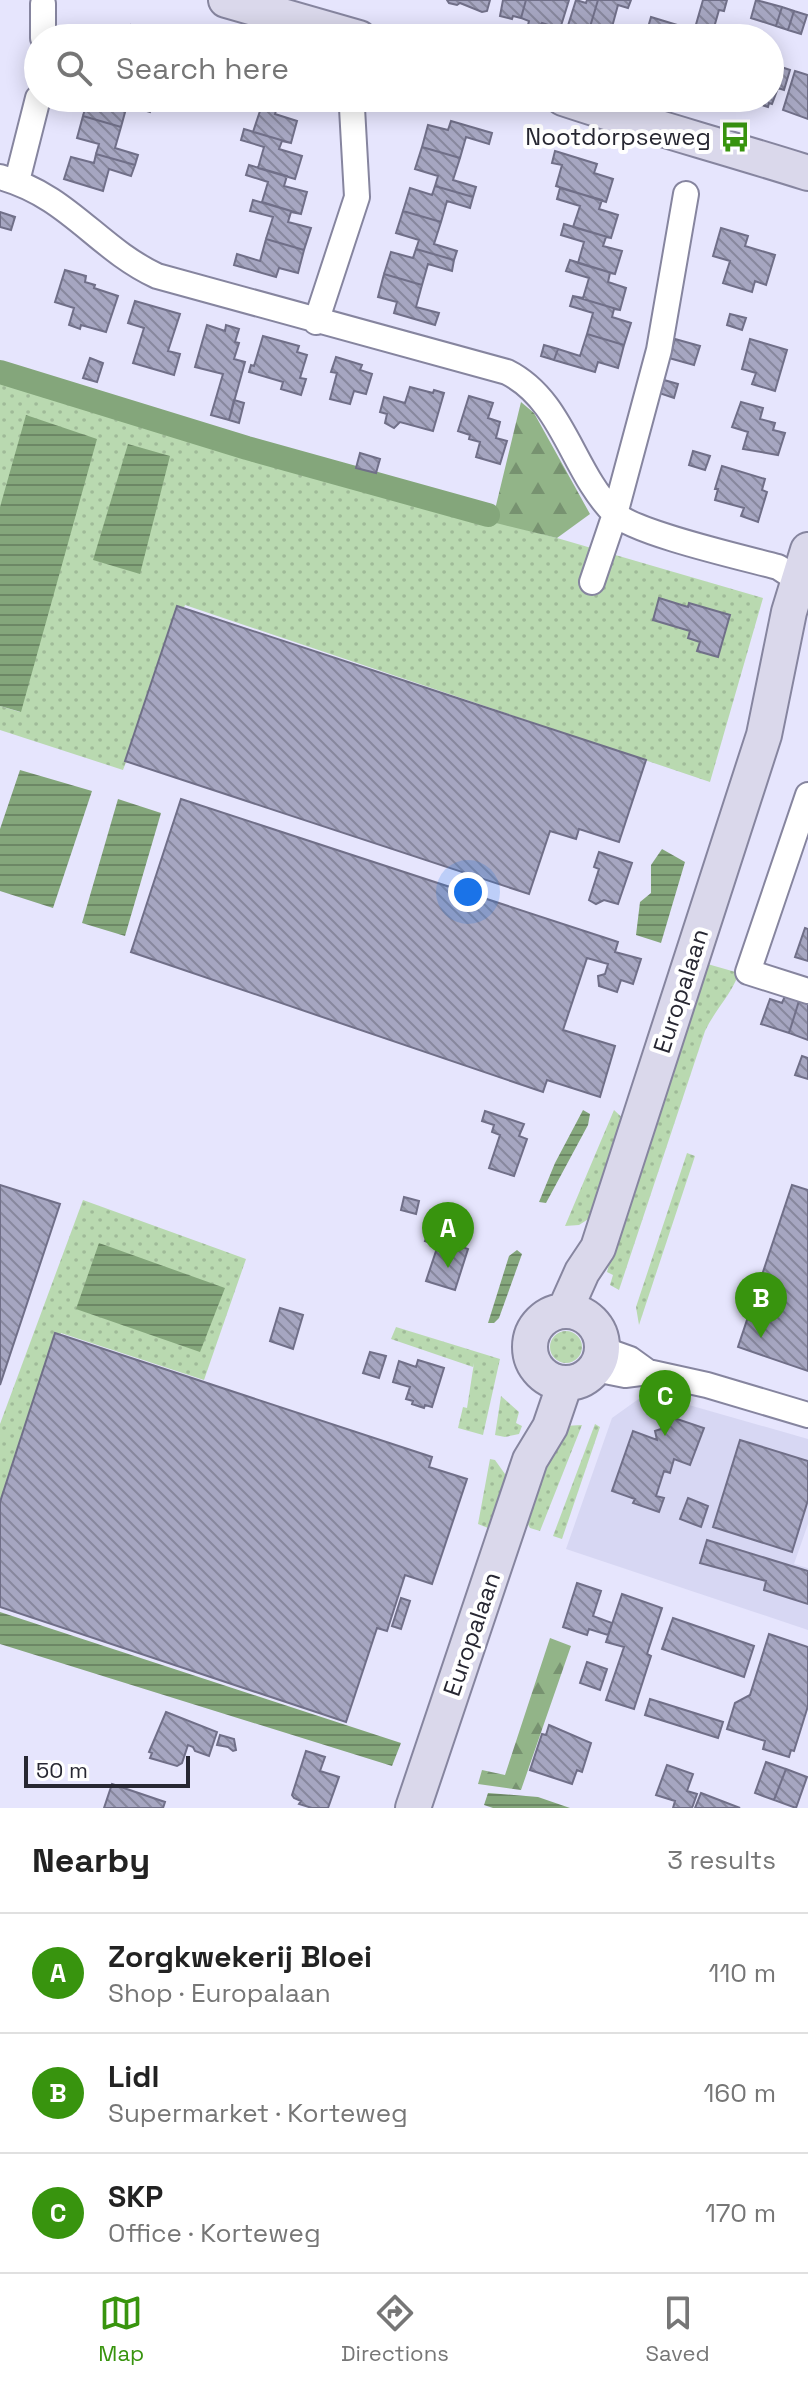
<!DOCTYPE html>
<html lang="en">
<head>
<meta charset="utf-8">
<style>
  body { margin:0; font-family:"Space Grotesk",sans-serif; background:#f2f2f2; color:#222 }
  .scale { position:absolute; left:24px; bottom:20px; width:166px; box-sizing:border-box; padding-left:8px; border:4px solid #272732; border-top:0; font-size:22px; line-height:28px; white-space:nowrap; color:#272732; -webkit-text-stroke:6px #fff; paint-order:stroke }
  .you { position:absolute; left:468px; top:892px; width:28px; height:28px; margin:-20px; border:6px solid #fff; border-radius:50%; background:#1a73e8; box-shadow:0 0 0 12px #1a73e833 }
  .badge { display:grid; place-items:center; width:52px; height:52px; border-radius:50%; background:#38940e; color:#fff; font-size:26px; font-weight:700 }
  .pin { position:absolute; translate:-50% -66px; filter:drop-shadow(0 2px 4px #0008) }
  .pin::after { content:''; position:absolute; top:42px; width:28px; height:24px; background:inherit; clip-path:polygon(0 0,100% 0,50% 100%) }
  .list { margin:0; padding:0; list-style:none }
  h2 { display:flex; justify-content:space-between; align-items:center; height:104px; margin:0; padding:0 32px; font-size:34px }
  h2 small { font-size:26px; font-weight:400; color:#767676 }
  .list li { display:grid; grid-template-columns:52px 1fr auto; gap:24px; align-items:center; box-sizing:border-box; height:120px; padding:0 32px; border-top:2px solid #e0e0e0 }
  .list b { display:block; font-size:30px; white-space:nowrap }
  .list p { margin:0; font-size:26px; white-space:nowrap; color:#767676 }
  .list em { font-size:26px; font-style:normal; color:#767676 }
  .icon { flex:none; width:44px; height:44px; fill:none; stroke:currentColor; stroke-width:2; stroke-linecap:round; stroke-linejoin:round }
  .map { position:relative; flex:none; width:808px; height:1808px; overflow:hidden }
  .search { position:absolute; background:#fff; box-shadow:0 4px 20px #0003; left:24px; right:24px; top:24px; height:88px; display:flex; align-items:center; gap:20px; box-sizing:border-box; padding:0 28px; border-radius:44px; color:#767676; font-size:30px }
  .sheet { height:464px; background:#fff }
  nav { display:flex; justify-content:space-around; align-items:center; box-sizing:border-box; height:112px; border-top:2px solid #e0e0e0; background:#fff; font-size:22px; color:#767676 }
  nav a { display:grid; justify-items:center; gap:4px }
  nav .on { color:#38940e }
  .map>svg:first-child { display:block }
</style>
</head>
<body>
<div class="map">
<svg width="808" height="1808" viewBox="0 0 808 1808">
  <defs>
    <pattern id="green-dots" width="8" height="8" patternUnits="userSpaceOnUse" patternTransform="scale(2)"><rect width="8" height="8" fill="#b9d9b0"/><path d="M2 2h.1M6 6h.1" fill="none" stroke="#9fba98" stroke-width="1.8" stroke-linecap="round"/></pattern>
    <pattern id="forest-firs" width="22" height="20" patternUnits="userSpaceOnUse" patternTransform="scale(2)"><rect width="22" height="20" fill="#92b488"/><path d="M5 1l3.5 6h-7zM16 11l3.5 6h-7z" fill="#779270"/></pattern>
    <pattern id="water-rules" width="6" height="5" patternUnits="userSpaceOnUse" patternTransform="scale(2)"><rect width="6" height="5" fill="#84a67b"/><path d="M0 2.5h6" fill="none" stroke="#6c8765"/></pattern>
    <pattern id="building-back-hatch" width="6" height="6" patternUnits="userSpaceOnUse" patternTransform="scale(2)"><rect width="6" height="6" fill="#a6a6c1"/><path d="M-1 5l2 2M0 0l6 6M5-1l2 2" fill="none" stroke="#87879d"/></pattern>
  </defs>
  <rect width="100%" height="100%" fill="#e6e5fd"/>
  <path fill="#d7d7f3" d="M647,1393L808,1439V1524L794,1564L808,1568V1630L566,1549L612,1418Z"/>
  <path fill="url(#green-dots)" d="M0,378L303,470L557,538L763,598L710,782L185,605L123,770L0,730V706L20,712L0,507Z
    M704,963L739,973C731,995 715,1010 705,1031L619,1290L610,1285L613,1275L607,1272L635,1169Z
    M614,1110L628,1123L590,1218L579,1225L565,1226Z
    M687,1153L695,1156L639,1325L636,1307Z
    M83,1200L246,1259L204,1380L61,1333L0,1509V1424Z
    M396,1327L500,1359L483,1435L458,1428L463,1407L467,1408L474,1363L473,1367L391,1339Z
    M550 1347a16 16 0 1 1 32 0a16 16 0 1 1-32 0Z
    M501,1396L519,1412L516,1423L522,1426L519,1434L505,1437L495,1435Z
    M595,1424L600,1427L562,1539L553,1536Z
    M582,1425L540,1531L530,1528L524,1517L564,1426Z
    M490,1459L495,1460L510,1481L493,1530L478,1524Z"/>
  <path fill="url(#forest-firs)" d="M521,402L534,413L590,514L557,538L492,522Z
    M550,1638L571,1646L521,1790L478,1784L482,1770L505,1775Z"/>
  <path fill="url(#water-rules)" d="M26,415L97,439L21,712L0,706V507Z
    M128,444L170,456L140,574L93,560Z
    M20,770L92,791L53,908L0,891V829Z
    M118,799L161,813L125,936L82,923Z
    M662,849L685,862L661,943L636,935L640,902L651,893V865Z
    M583,1110L590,1114L588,1125L546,1203L539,1202L555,1163Z
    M99,1243L225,1288L200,1352L76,1309Z
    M517,1250L522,1254L499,1318L494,1323H488L509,1256Z
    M0,1612L401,1743L392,1766L0,1644Z
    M488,1793L538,1797L570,1808H493L484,1805Z"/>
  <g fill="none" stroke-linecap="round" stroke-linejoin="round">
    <path stroke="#84a67b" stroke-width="24" d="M0,372L247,448L488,515"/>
  </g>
  <path fill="url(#building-back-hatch)" stroke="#706f88" stroke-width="2" d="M447,0H490L487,11L482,12L460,3L457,5L449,3Z
    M503,0H526L521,18L513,16L512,19L500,16Z
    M526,0H569L560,29L542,23L539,28L528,25L529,21L521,18Z
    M576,0L586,3L587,0H598L587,37L580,35L575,37L566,32Z
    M598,0H631L628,8L618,5L609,38L587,37Z
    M703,0H727L724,11L719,10L711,38L693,35Z
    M756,0L782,7L776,26L751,18Z
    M782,7L794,11L788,30L776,26Z
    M794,11L807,15L801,34L788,30Z
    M651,17L687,28L684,38H645Z
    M131,25L173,38H106L108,30L128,35Z
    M770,55L778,58L775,65L790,70L784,90L778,88L772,104L769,103L768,107L752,102L754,98H770Z
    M795,71L808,75V119L783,110Z
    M88,98H140L161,104L153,103L150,112L127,105L121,127L83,116Z
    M238,98H257L286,107L278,104L275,114L297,121L291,143L253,132L260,111L236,104Z
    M83,116L121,127L115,148L138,155L135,165L96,154L99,144L77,138Z
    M451,121L492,133L489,144L466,137L460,158L422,147L428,125L448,130Z
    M244,129L291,143L282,141L279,149L302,156L295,179L258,168L264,147L241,140Z
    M422,147L460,158L453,180L476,187L473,197L435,186L438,176L415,169Z
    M555,151L597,164L594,173L613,179L606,202L556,186L562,165L552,163Z
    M96,154L135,165L131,176L109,169L103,191L64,179L71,157L94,163Z
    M249,165L287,176L284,186L307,192L301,214L262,202L268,182L246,175Z
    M435,186L473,197L470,208L447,201L441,222L403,211L410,188L432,195Z
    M560,188L602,200L599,209L618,215L611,238L573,227L580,206L557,199Z
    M253,200L301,214L291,212L288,222L311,228L304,250L266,239L273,217L250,211Z
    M403,211L441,222L434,244L457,251L454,260L416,249L419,240L396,233Z
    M0,212L15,217L11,230L0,227Z
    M564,224L611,238L606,237L603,246L622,251L615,274L578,263L584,242L561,235Z
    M721,228L748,236L745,246L775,255L766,285L755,281L752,292L723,283L730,261L713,256Z
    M266,239L304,250L298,273L279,268L276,277L234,265L237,254L260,261Z
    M416,249L454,260L452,271L428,264L422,285L384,274L391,252L413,258Z
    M570,260L615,274L610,273L608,282L626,288L620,310L573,296L583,298L589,278L566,271Z
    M65,270L86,276L85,282L95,285L94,288L118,296L106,332L81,325L80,329L69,325L74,308L55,302Z
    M384,274L422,285L416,307L439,313L435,325L394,313L397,302L378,297Z
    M573,296L620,310L614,309L612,317L631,323L624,345L587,334L593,313L570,306Z
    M135,301L180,314L168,351L180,354L174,375L133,363L144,328L128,323Z
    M730,314L746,318L742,330L727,325Z
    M207,325L225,331L226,325L239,329L235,342L239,343L234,359L245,362L229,420L211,415L223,374L195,367Z
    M587,334L624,345L618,368L598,362L595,372L554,360L558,349L580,356Z
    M263,336L299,346L297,352L307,355L300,378L306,379L301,395L281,389L283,382L249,372L251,365L254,366Z
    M675,339L700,346L694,365L669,358Z
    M750,339L787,350L775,391L752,384L756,373L742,369Z
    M544,345L558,349L554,360L541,356Z
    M336,357L362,365L360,370L372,374L366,394L354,391L350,404L330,399L337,373L331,372Z
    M90,358L103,363L97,382L83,378Z
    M664,380L678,384L674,398L659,393Z
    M410,387L433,393L434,390L444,393L433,431L400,422L394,428L385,423L387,414L380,412L384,397L405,403Z
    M469,396L493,403L488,418L500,422L496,438L507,441L500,464L476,457L480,442L469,439L470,435L458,431Z
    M234,400L244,403L239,423L229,420Z
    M741,402L763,408L760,419L775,423L773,430L785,433L778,455L743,449L748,432L732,427Z
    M693,451L710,456L705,470L689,465Z
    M360,453L380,459L376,473L356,468Z
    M722,466L765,479L762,490L767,492L758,522L741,516L744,508L715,500L718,489H715Z
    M659,598L688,607L689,603L730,615L718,657L697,651L700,642L688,638L690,631L653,620Z
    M177,606L646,760L619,842L579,829L576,839L550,831L529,894L125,761Z
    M181,799L618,942L615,952L641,959L633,984L621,980L617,992L599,986L598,976L605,974L608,964L587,958L563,1030L615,1046L600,1097L547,1080L543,1092L131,952Z
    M599,852L632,863L618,904L604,900L596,904L589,900L599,869L594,867Z
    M805,928L808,929V961L795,957Z
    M785,996L799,1001L789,1033L761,1024L770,999L782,1003Z
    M799,1001L808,1004V1040L789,1033Z
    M802,1056L808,1058V1079L795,1075Z
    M485,1111L524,1124L519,1136L527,1139L514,1176L489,1168L500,1135L492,1132L494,1125L482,1121Z
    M0,1185L60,1204L0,1385Z
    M792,1185L808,1190V1371L738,1347Z
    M404,1197L419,1201L416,1214L401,1210Z
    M431,1224L455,1232L452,1243L468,1249L455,1290L426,1281L438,1245L425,1241Z
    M280,1308L303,1315L293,1349L270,1341Z
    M55,1333L432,1457L429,1467L467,1479L432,1584L405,1575L387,1631L377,1628L346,1722L0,1607V1502Z
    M370,1352L386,1356L379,1378L363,1373Z
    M418,1360L444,1368L432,1407L425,1405L424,1408L412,1404L413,1401L406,1399L410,1387L393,1382L399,1361L416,1367Z
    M671,1417L704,1428L690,1465L674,1459L670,1473L664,1471L656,1496L664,1498L659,1512L633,1503L635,1499L612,1491L633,1431L657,1440L655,1431L661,1429L664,1418Z
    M740,1440L808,1461V1500L792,1552L713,1527Z
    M688,1498L708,1506L701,1527L680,1519Z
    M707,1540L808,1571V1604L764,1590L766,1581L700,1563Z
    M577,1583L601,1591L593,1616L612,1623L608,1635L589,1629L587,1635L563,1627Z
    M622,1594L662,1608L647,1654L651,1656L634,1709L606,1700L624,1647L606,1642Z
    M401,1598L410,1601L401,1629L392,1626Z
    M673,1618L754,1646L744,1677L662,1649Z
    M769,1634L808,1647V1706L794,1751L791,1750L789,1757L763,1749L765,1741L727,1729L735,1703L750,1695Z
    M587,1662L607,1669L600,1690L580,1683Z
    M650,1699L723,1722L718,1738L645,1715Z
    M166,1712L217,1732L209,1756L195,1751L193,1747L188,1745L182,1763L177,1766L150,1758L152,1753L149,1752Z
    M549,1725L591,1743L582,1772L577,1770L572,1784L530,1770L542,1734L546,1735Z
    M220,1735L234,1739L236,1750L233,1751L228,1747L217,1745Z
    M306,1751L325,1757L320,1771L339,1777L328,1808H312L299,1804L301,1801L294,1798L292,1795Z
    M766,1762L786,1769L774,1800L755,1793Z
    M667,1765L693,1774L687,1791L697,1794L692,1808H673L675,1801L656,1795Z
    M786,1769L807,1777L796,1808L774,1800Z
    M112,1784L165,1802L163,1808H104Z
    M701,1793L740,1808H695Z"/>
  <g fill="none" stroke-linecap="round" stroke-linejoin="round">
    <g stroke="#86859f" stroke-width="28">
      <path id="minor" d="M43,4V38
        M0,177C69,196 97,248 157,276L507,372C563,400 572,471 614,513C634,533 745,558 778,567L798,580L806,590
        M17,181L38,98
        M316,322L357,197L352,108
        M592,582L615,514L659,350L686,194
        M808,795L748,972L808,991
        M602,1349L630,1359L648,1372
        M595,1369L625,1375L648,1372L707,1385L808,1415"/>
    </g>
    <g stroke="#86859f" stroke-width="38">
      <path id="secondary" d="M226,0L359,38
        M563,98C644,125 726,147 808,173
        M565,1310L582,1272L598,1248L764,735L789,612L808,550
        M530 1347a36 36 0 1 1 72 0a36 36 0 1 1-72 0Z
        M413,1808L530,1460L550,1427L565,1383"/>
    </g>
    <use href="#minor" stroke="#fff" stroke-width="24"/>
    <use href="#secondary" stroke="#dad8eb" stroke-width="34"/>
  </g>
  <defs>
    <g id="bus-bare" transform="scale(2.4)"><path d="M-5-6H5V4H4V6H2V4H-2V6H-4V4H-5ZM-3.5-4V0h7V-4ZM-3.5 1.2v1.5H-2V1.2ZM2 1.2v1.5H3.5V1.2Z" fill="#38940e" stroke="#fff" stroke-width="2.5" paint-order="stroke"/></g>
  </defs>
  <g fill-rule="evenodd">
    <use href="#bus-bare" x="735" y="137"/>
  </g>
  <g text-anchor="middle" stroke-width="8" stroke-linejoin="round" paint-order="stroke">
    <g font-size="24" fill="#272732" stroke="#fff" text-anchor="end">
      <text x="711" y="145">Nootdorpseweg</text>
    </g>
    <g font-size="24" fill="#272732" stroke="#fff">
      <text transform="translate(681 991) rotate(-72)" y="8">Europalaan</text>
      <text transform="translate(472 1634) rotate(-71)" y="8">Europalaan</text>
    </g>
  </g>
</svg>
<div class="scale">50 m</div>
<div class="you"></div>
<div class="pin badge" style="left:448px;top:1268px">A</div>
<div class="pin badge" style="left:761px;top:1338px">B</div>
<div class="pin badge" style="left:665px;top:1436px">C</div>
<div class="search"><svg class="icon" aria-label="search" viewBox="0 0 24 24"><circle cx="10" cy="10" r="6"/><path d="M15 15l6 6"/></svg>Search here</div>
</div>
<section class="sheet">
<h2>Nearby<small>3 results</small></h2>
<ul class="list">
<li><span class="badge">A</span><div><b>Zorgkwekerij Bloei</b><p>Shop · Europalaan</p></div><em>110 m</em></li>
<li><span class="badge">B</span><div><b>Lidl</b><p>Supermarket · Korteweg</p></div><em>160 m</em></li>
<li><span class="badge">C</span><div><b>SKP</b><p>Office · Korteweg</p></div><em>170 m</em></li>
</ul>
</section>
<nav>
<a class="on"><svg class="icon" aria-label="map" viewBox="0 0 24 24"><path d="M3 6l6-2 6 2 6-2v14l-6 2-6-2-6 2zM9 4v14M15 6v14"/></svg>Map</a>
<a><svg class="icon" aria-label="directions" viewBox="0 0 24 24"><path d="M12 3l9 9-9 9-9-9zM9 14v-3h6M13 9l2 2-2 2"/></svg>Directions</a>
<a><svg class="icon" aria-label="saved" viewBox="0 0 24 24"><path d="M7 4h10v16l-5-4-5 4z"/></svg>Saved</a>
</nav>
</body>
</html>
